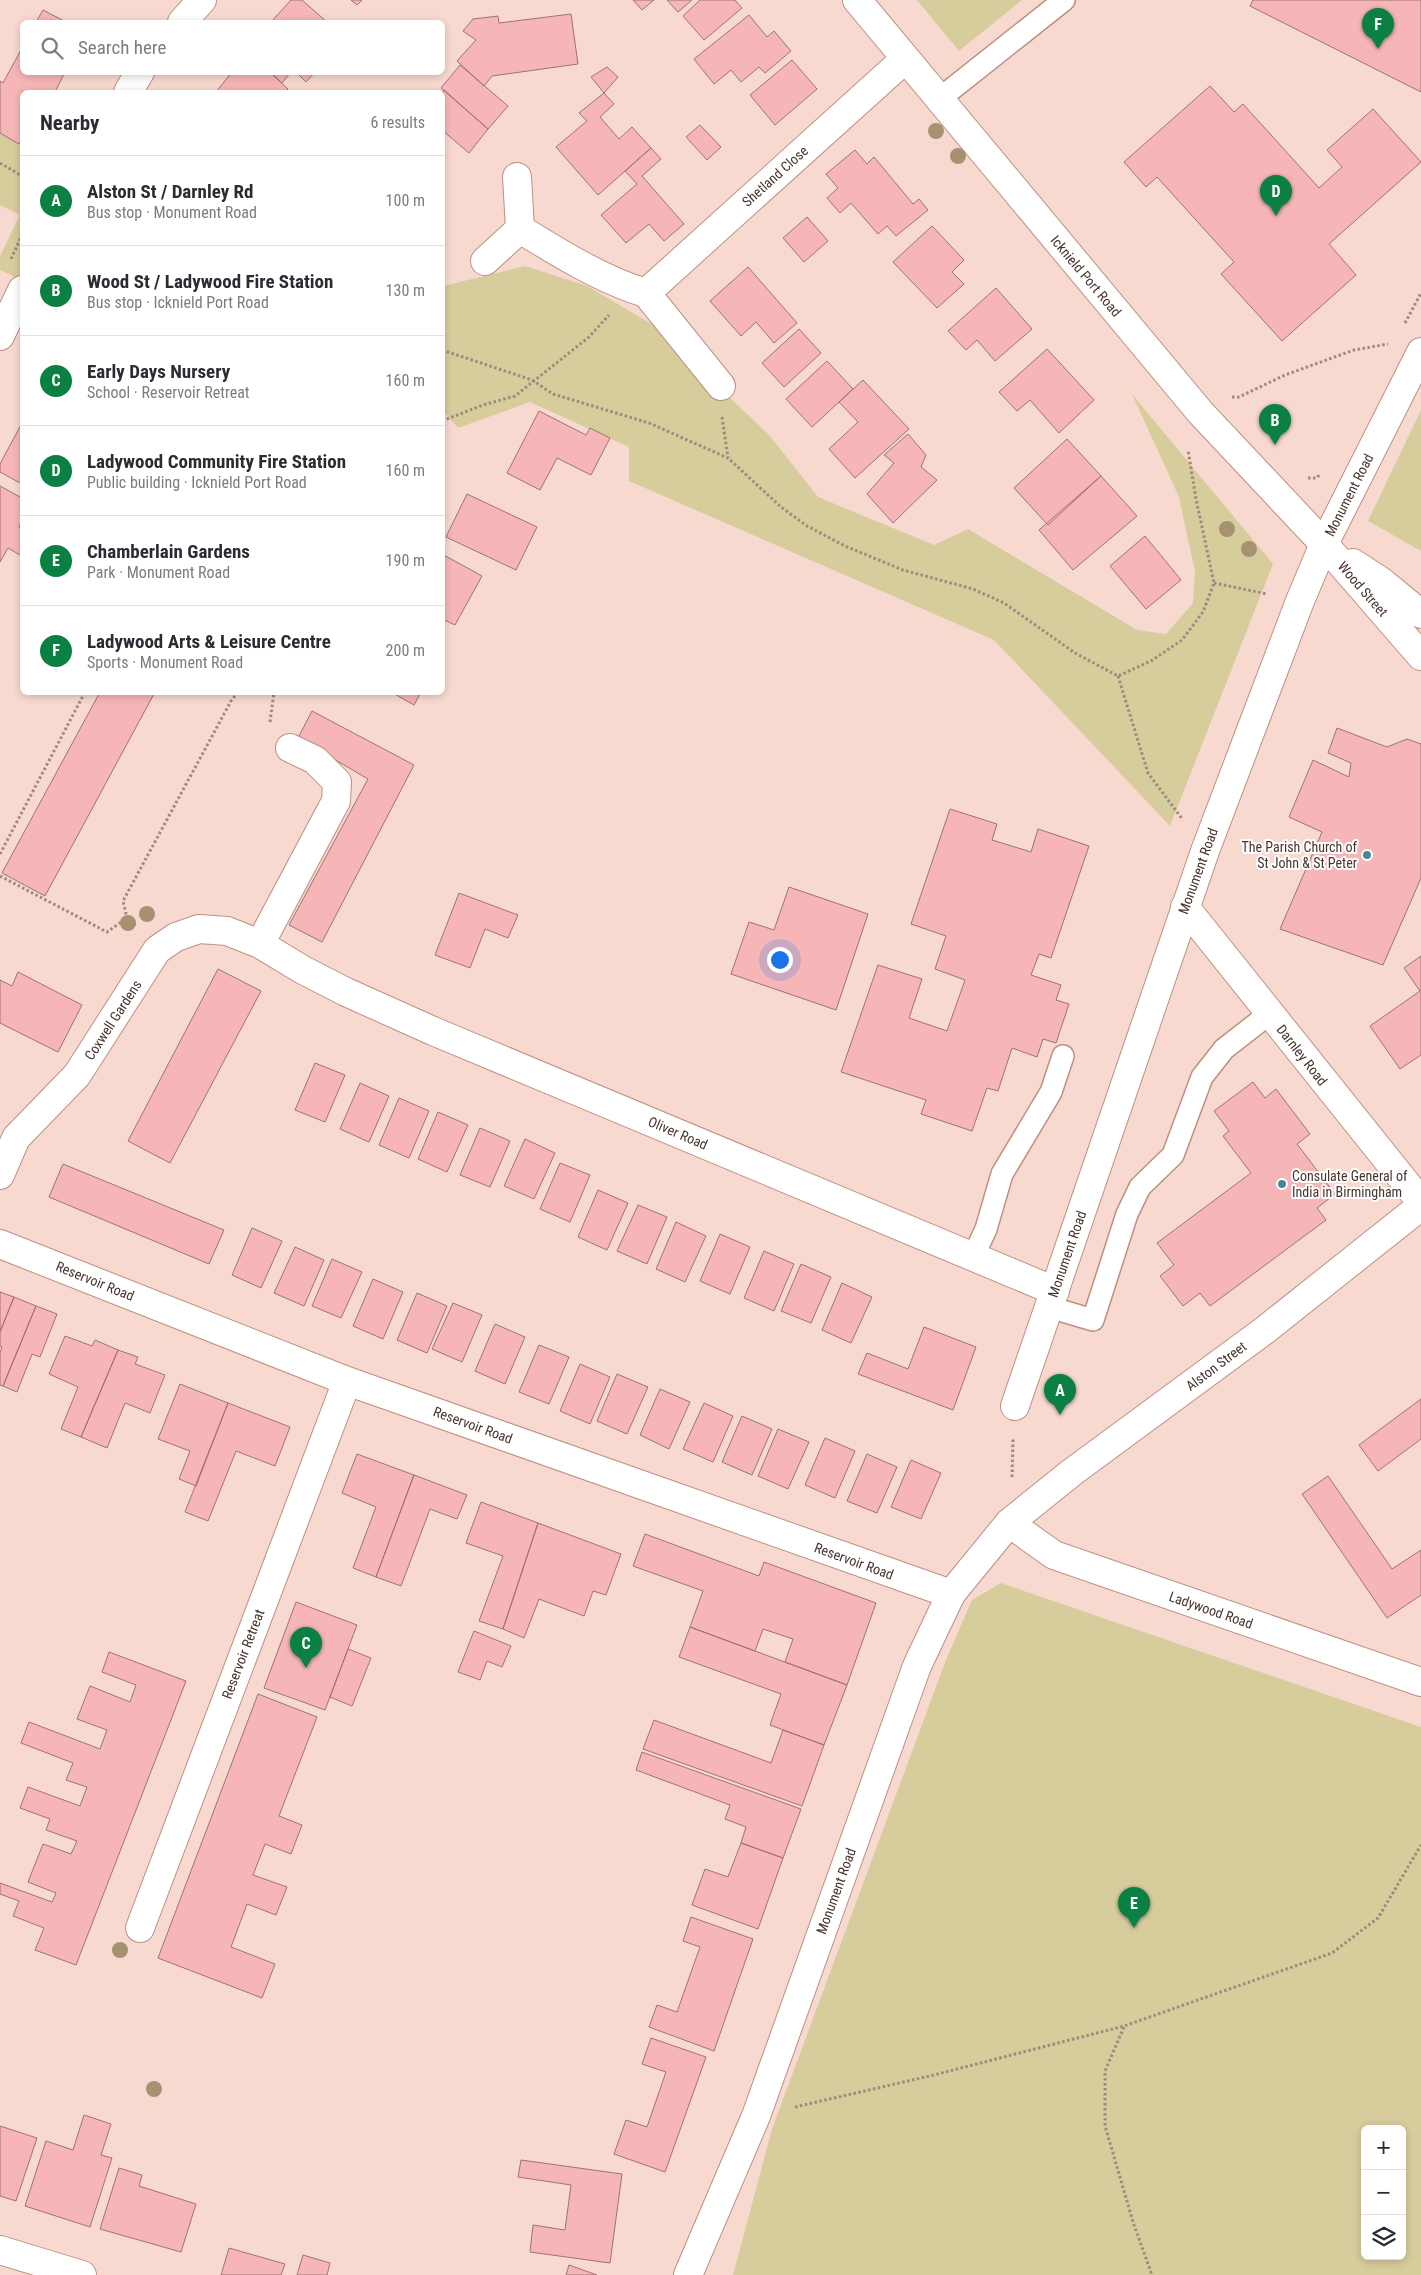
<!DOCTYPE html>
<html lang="en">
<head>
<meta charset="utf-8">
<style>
  body { margin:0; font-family:"Roboto Condensed",sans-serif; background:#f2f2f3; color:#2b2b33 }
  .controls { position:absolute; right:15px; bottom:15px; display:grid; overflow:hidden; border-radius:8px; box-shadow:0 2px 8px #0003 }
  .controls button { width:45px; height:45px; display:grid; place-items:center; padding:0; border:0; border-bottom:1px solid #e1e1e2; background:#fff; color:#2b2b33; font:25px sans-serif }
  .you { position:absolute; left:779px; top:959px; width:18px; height:18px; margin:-12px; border:4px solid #fff; border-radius:50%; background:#1a73e8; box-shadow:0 0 0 8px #1a73e833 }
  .badge { display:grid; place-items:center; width:32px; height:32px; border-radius:50%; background:#0b8043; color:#fff; font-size:16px; font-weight:700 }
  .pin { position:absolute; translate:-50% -41px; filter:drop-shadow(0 1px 2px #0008) }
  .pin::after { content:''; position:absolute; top:26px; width:18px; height:15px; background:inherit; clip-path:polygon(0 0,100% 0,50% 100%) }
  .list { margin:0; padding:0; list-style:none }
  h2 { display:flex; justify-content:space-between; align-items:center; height:65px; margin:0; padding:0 20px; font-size:21px }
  h2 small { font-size:16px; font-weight:400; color:#7c7c81 }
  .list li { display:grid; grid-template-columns:32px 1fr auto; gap:15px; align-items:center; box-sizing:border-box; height:90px; padding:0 20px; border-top:1px solid #e1e1e2 }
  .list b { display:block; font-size:19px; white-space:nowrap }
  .list p { margin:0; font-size:16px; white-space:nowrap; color:#7c7c81 }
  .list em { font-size:16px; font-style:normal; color:#7c7c81 }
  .icon { flex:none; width:28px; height:28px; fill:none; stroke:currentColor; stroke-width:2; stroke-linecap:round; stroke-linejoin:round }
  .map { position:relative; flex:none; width:1421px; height:2275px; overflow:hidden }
  .search { position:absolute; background:#fff; box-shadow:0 2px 8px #0003; left:20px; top:20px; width:425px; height:55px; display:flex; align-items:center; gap:12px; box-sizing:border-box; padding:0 18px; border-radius:8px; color:#7c7c81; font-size:19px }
  .panel { position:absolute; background:#fff; box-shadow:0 2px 8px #0003; left:20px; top:90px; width:425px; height:605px; border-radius:8px }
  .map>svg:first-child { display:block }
</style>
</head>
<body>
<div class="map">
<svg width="1421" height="2275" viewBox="0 0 1421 2275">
  <rect width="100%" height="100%" fill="#f8d9d0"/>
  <path fill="#d7cc9c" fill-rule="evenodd" d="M917,0H1022L959,51Z
    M0,134L22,144V280L0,270V256L20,215L0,205Z
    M525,266L587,286L655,326L770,436L818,497L934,545L968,529L1137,630L1166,634L1193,603L1195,572L1179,497L1132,394L1273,564L1170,826L994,640L629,481V447L530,402L458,428L443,411V286Z
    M1421,410V551L1368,521Z
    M1001,1583L1421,1727V2275H733L772,2129L946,1660L972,1600ZM1365,2129H1402V2256H1365Z"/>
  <path fill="#f6b6b7" stroke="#a17172" d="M291,0H302L327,22H271Z
    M351,0H362L357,5Z
    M633,0H654L642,10Z
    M667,0H692L678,12Z
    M700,0H735L742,8L704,40L683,16Z
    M1253,0H1421V92L1250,6Z
    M43,10L66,22H36Z
    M571,14L578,64L492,76L484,86L457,61L476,40L463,31L473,19L498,16L499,23Z
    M749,15L767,37L774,31L791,51L765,73L759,67L741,82L731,70L714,84L694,59Z
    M22,48V72H65L55,92H22V138L19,144L0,133V81L3,83Z
    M792,60L817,89L775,125L750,95Z
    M460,65L508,106L488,129L441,88Z
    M607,67L618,77L604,93L591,77Z
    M232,72H270L288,89L285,92H216Z
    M270,72H291L282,83Z
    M296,72H315L306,82Z
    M1210,86L1234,112L1243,104L1319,188L1342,167L1327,150L1373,109L1421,162L1329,244L1356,275L1282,341L1221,274L1234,262L1157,177L1146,187L1124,162Z
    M444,90L488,129L469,153L442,130V93Z
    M604,93L614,104L600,117L619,139L632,127L651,148L598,195L556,147L587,121L579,113Z
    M700,125L721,147L707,160L686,137Z
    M651,148L661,159L642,176L684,224L664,241L649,224L626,243L601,215L637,184L625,171Z
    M855,150L867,164L874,157L913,204L919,199L928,210L896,236L887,226L878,234L851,203L840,213L827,198L838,188L826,174Z
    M807,217L828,241L804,262L783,238Z
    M932,226L964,260L952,272L964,284L937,308L893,262Z
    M748,267L797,323L774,343L756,322L741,336L710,301Z
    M996,288L1032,329L995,361L977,340L966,350L948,331Z
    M799,329L821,353L784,387L762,363Z
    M1047,349L1094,400L1059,433L1030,400L1017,411L999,392Z
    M827,361L853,389L812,427L786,399Z
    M863,380L909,429L855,478L829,449L858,422L839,402Z
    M539,411L586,435L590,428L610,438L591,475L557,458L540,490L507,473Z
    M22,423V484L0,472V464Z
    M908,434L926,455L921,467L937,480L893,523L867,494L894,463L884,455Z
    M1067,439L1101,476L1048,525L1014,488Z
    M1101,476L1137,516L1073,570L1039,530Z
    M0,486L22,498V520L19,527L22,529V550L20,555L8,548L0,562Z
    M467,494L537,527L516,570L446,537Z
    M1145,536L1181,580L1146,609L1110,566Z
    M442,554L482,576L455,625L442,619Z
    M100,692H155L45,896L2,873Z
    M391,692H421L414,705Z
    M312,711L414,765L322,942L289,925L368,779L298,738Z
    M1337,728L1387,747L1407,739L1421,744V878L1383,965L1280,929L1322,832L1289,817L1313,760L1349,777L1351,763L1328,753Z
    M950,809L997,824L992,840L1031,852L1038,829L1089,846L1051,958L1039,954L1031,975L1061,985L1056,1000L1069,1004L1056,1043L1043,1039L1037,1057L1012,1048L998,1091L987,1088L972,1131L921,1114L926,1100L841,1072L878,965L922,979L909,1018L947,1031L965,980L935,969L946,936L911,924Z
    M789,887L868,914L836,1010L731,974L749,922L774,930Z
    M459,893L518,915L508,938L485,929L470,968L435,955Z
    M1421,956V1055L1400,1069L1370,1026L1420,991L1404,968Z
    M218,969L261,991L170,1163L128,1141Z
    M18,972L82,1005L58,1052L0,1023V980L12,986Z
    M315,1063L345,1075L325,1122L295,1110Z
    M1253,1082L1265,1098L1276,1089L1310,1134L1297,1144L1335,1194L1317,1208L1326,1220L1210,1306L1200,1293L1183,1306L1160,1276L1174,1265L1157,1243L1251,1173L1223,1136L1229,1131L1214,1111Z
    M360,1083L389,1096L369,1142L340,1129Z
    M399,1098L429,1111L409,1158L379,1145Z
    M438,1112L468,1125L447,1172L418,1159Z
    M480,1128L510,1141L490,1187L460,1175Z
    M525,1139L555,1153L534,1199L504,1186Z
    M560,1163L590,1175L570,1222L540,1209Z
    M63,1164L224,1230L209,1264L49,1197Z
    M598,1190L628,1203L607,1250L578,1237Z
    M638,1205L667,1217L647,1264L617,1251Z
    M676,1222L706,1236L685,1282L656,1269Z
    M252,1228L282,1241L261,1288L232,1275Z
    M720,1234L750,1247L730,1294L700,1281Z
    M295,1247L324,1260L304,1306L274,1293Z
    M764,1251L794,1264L774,1311L744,1298Z
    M332,1259L362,1272L341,1318L312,1306Z
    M801,1264L831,1277L811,1323L781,1311Z
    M373,1279L403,1292L383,1339L353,1326Z
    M842,1283L872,1297L851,1343L822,1330Z
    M0,1292L14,1297L0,1332Z
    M417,1293L447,1306L427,1353L397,1340Z
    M14,1297L36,1306L3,1386L0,1385V1353L2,1347L0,1346V1332Z
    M453,1303L482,1315L462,1362L432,1349Z
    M36,1306L57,1314L40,1357L32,1354L17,1392L3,1386Z
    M495,1324L525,1337L505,1384L475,1371Z
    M924,1327L976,1347L953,1410L858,1374L867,1353L908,1369Z
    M65,1336L92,1346L95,1340L118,1350L81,1437L61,1429L78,1387L49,1374Z
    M539,1345L569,1357L549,1404L519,1392Z
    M118,1350L138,1357L135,1364L165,1375L150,1413L125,1403L107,1448L81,1437Z
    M580,1364L610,1377L590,1424L560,1411Z
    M617,1374L648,1387L627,1434L597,1421Z
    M180,1384L228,1403L196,1486L179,1479L190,1451L158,1439Z
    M660,1389L690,1402L669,1449L640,1435Z
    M1421,1399V1439L1378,1471L1359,1445Z
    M228,1403L290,1427L275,1466L236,1451L208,1521L185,1512Z
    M704,1403L733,1416L713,1462L683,1449Z
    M742,1416L772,1429L752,1475L722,1462Z
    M778,1429L809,1442L788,1489L758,1476Z
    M825,1438L855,1451L835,1498L805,1485Z
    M357,1454L414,1475L376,1577L353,1568L376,1507L342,1493Z
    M867,1454L897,1467L877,1513L847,1501Z
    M911,1460L941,1473L921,1519L891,1507Z
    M414,1475L467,1495L457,1519L430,1509L401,1586L376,1577Z
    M1328,1476L1392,1569L1421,1550V1595L1387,1618L1302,1494Z
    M481,1502L538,1523L503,1629L479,1621L503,1556L466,1543Z
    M538,1523L621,1554L606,1595L593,1591L584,1616L539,1599L524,1638L503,1629Z
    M645,1534L759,1576L764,1562L876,1603L847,1685L785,1662L793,1639L763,1629L755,1651L690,1627L703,1591L633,1566Z
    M296,1602L357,1625L325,1710L264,1688Z
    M690,1627L847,1685L824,1745L770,1725L781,1694L679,1657Z
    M474,1631L511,1646L502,1667L487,1661L480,1680L458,1672Z
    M348,1649L371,1658L352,1706L330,1697Z
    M109,1652L186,1681L76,1965L35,1950L44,1928L13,1916L19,1901L0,1894V1883L52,1902L56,1893L28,1882L43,1844L71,1854L77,1841L46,1830L50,1819L20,1808L28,1787L80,1806L87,1787L66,1780L73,1763L21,1743L29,1722L100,1749L107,1730L77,1719L90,1686L130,1702L136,1685L102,1672Z
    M258,1694L317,1717L279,1816L302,1825L291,1854L265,1844L253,1875L287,1887L276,1915L247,1904L231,1947L275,1964L262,1998L158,1958Z
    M654,1720L771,1763L783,1730L824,1745L802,1806L643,1749Z
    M642,1752L801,1809L783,1858L741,1843L746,1827L725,1819L730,1805L636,1770Z
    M741,1843L783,1858L758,1929L692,1905L705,1869L728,1877Z
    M691,1917L753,1939L714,2051L649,2027L657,2005L677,2012L700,1947L683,1941Z
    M651,2038L706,2057L665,2172L614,2154L626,2120L647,2127L666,2072L642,2064Z
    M84,2115L111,2124L101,2155L112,2158L90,2227L25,2206L46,2141L73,2150Z
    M0,2126L37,2138L16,2201L0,2196Z
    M521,2160L622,2174L610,2263L530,2252L533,2225L565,2230L571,2185L518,2177Z
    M119,2168L142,2175L139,2186L196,2204L181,2252L100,2229Z
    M229,2248L285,2264L281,2275H221Z
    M303,2255L330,2263L327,2275H297Z
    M569,2265L597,2275H566Z"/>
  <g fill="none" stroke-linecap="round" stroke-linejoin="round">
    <g stroke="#be8f81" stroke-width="24">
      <path id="service" d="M938,100L1064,0
        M973,1257L986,1229L1002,1174L1051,1092L1063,1056
        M1049,1307L1093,1320L1127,1214L1140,1187L1173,1155L1202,1077L1224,1049L1269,1014"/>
    </g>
    <g stroke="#be8f81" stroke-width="30">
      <path id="minor" d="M182,22L202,0
        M128,92L140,72
        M520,229C557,252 604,281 646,293L721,386
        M485,261L520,229L517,177
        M646,293L905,59
        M0,336L22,290
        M1185,907L1421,1202
        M260,944L336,801L337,782L315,760L290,748
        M0,1175L16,1138L77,1075L157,950L176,937L199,929L227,931L260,944L303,970L346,992L433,1031L1055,1291
        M0,1244L347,1381L951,1594
        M1015,1406L1205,851L1300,601L1324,544L1421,352
        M1009,1523L1054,1555L1421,1682
        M140,1928L347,1381
        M0,2250L82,2275"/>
    </g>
    <g stroke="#be8f81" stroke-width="30">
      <path id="secondary" d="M857,0L1200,412L1324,544L1421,656
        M1353,563L1382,582L1421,614
        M688,2275L756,2116L917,1666L951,1594L1009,1523L1071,1473L1265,1330L1421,1206"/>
    </g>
    <path stroke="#a18780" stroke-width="3" stroke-dasharray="2.5 2.5" stroke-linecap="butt" d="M0,163L22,176
      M11,259L22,235
      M1405,323L1421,293
      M442,350L532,380L553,394L649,423L728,458L781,507L807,526L845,546L903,570L973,589L1004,603L1075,653L1118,676L1151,661L1182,640L1203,612L1214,583L1196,499L1188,450
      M1232,397H1239L1285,375L1354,350L1388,344
      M722,417L728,458
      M442,421L483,405L515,396L589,337L609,315
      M1308,478H1317L1320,474
      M1214,583L1267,594
      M1118,676L1148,773L1183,820
      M270,722L274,692
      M0,854L85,692
      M0,876L107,932L127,918
      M135,926L127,918L123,901L231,701L238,692
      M1012,1477L1013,1439
      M1124,2027L1105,2071V2126L1134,2225L1152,2275
      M795,2107L934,2075L1124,2026L1332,1953L1378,1918L1421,1845"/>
    <use href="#service" stroke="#fff" stroke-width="21"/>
    <use href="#minor" stroke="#fff" stroke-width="28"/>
    <use href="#secondary" stroke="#fff" stroke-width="28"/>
  </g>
  <g fill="#a69271">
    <circle cx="936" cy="131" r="8"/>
    <circle cx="958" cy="156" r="8"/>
    <circle cx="1227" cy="529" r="8"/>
    <circle cx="1249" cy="549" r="8"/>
    <circle cx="147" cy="914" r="8"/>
    <circle cx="128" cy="923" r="8"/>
    <circle cx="120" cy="1950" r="8"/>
    <circle cx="154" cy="2089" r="8"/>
  </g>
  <g fill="#468799" stroke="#fff" stroke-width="2">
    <circle cx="1367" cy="855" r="5"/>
    <circle cx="1282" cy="1184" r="5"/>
  </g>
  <g text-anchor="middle" stroke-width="4" stroke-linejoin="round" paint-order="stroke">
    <g font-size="14" fill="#48342e" stroke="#fff">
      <text transform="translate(775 176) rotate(-42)" y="5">Shetland Close</text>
      <text transform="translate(1086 276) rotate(50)" y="5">Icknield Port Road</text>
      <text transform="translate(1349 495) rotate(-63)" y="5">Monument Road</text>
      <text transform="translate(1363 589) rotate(49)" y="5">Wood Street</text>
      <text transform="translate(1198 871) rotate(-70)" y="5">Monument Road</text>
      <text transform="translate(113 1020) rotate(-57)" y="5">Coxwell Gardens</text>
      <text transform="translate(1302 1055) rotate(52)" y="5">Darnley Road</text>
      <text transform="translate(678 1133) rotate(23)" y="5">Oliver Road</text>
      <text transform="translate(1067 1254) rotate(-71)" y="5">Monument Road</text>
      <text transform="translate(95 1281) rotate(22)" y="5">Reservoir Road</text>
      <text transform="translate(1216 1366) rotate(-37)" y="5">Alston Street</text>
      <text transform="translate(473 1425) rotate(20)" y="5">Reservoir Road</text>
      <text transform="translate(854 1561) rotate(20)" y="5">Reservoir Road</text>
      <text transform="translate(1211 1610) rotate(19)" y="5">Ladywood Road</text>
      <text transform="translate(243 1654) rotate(-69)" y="5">Reservoir Retreat</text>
      <text transform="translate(836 1891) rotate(-70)" y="5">Monument Road</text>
    </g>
    <g font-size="14" fill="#48342e" stroke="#fff" text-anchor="end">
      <text x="1357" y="852">The Parish Church of<tspan x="1357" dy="16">St John &amp; St Peter</tspan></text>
      <text x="1292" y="1181" text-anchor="start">Consulate General of<tspan x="1292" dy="16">India in Birmingham</tspan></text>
    </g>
  </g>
</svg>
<div class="controls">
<button>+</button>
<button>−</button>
<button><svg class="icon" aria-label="layers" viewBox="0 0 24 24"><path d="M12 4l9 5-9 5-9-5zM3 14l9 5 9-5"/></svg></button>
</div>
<div class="you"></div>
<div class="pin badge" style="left:1060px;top:1415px">A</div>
<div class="pin badge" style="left:1275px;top:445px">B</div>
<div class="pin badge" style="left:306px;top:1668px">C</div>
<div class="pin badge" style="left:1276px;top:216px">D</div>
<div class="pin badge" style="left:1134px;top:1928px">E</div>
<div class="pin badge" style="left:1378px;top:49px">F</div>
<div class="search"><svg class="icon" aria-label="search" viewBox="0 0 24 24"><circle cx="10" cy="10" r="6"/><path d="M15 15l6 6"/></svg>Search here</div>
<section class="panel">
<h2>Nearby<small>6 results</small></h2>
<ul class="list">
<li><span class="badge">A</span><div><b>Alston St / Darnley Rd</b><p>Bus stop · Monument Road</p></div><em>100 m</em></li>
<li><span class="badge">B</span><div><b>Wood St / Ladywood Fire Station</b><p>Bus stop · Icknield Port Road</p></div><em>130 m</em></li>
<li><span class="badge">C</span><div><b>Early Days Nursery</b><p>School · Reservoir Retreat</p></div><em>160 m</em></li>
<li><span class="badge">D</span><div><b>Ladywood Community Fire Station</b><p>Public building · Icknield Port Road</p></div><em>160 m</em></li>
<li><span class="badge">E</span><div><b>Chamberlain Gardens</b><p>Park · Monument Road</p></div><em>190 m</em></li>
<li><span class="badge">F</span><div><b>Ladywood Arts &amp; Leisure Centre</b><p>Sports · Monument Road</p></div><em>200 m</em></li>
</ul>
</section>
</div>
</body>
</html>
